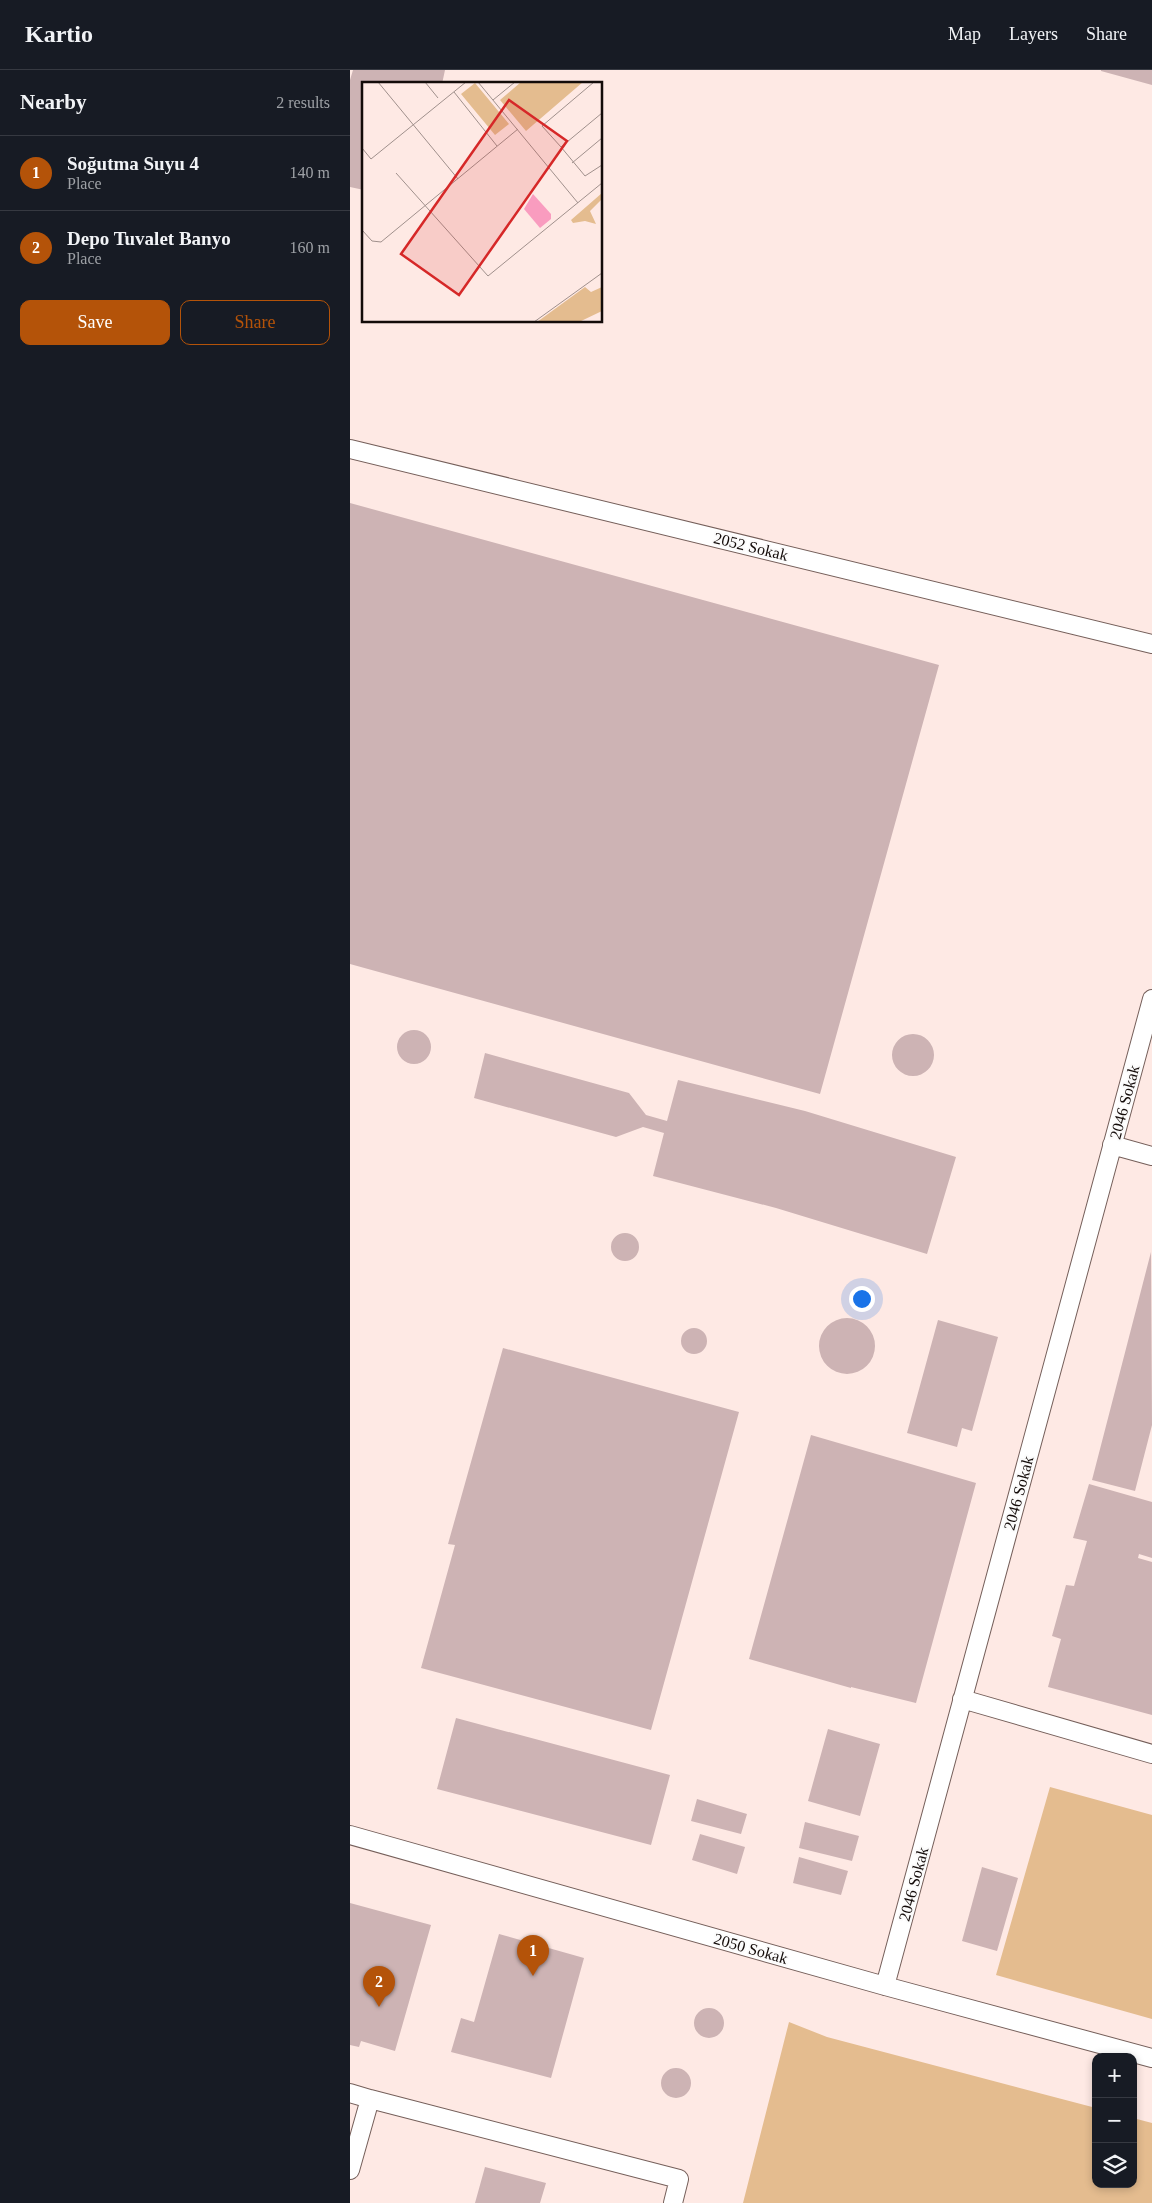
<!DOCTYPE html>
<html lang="en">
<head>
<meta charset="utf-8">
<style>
  body { margin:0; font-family:Georgia,serif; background:#242831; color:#f1f3f6 }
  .controls { position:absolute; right:15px; bottom:15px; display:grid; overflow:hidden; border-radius:10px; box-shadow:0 2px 8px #0003 }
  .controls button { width:45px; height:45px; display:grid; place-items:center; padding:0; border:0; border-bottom:1px solid #363941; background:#171b24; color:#f1f3f6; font:25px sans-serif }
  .you { position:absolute; left:511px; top:1228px; width:18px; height:18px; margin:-12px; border:4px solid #fff; border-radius:50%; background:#1a73e8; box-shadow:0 0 0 8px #1a73e833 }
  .badge { display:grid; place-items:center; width:32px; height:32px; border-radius:50%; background:#b45309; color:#fff; font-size:16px; font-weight:700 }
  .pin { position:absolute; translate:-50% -41px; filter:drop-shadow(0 1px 2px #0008) }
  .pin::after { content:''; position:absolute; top:26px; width:18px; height:15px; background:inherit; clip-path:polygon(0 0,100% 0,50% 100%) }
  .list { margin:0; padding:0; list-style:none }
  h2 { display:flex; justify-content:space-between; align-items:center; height:65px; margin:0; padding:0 20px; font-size:21px }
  h2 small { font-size:16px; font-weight:400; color:#9ea1a6 }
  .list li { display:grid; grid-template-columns:32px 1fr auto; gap:15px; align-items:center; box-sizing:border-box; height:75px; padding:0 20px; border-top:1px solid #363941 }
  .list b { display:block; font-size:19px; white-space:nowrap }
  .list p { margin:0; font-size:16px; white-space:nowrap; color:#9ea1a6 }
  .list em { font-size:16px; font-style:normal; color:#9ea1a6 }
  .actions { display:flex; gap:10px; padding:15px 20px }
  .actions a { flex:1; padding:11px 0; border:1px solid #b45309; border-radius:10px; text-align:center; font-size:18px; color:#b45309 }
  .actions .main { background:#b45309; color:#fff }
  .icon { flex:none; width:28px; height:28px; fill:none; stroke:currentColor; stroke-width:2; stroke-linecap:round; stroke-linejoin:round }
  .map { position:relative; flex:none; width:802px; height:2133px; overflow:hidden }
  header { display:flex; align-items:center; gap:30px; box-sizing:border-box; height:70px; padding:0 25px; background:#171b24; border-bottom:1px solid #363941 }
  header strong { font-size:24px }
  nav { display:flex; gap:28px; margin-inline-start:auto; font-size:18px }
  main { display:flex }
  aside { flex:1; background:#171b24 }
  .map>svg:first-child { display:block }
</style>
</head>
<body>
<header>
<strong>Kartio</strong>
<nav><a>Map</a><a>Layers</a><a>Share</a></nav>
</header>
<main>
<aside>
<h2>Nearby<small>2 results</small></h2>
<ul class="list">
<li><span class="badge">1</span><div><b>Soğutma Suyu 4</b><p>Place</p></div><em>140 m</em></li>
<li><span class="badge">2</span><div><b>Depo Tuvalet Banyo</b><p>Place</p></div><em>160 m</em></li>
</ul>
<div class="actions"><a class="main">Save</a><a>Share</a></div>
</aside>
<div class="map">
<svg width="802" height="2133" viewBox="0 0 802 2133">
  <rect width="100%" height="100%" fill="#fee9e4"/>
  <path fill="#e4bc8f" d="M700,1717L802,1745V1949L646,1905Z
    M439,1952L477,1967L746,2038V2114H783V2048L802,2053V2133H393Z"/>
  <path fill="#cdb3b4" d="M3,0H95L92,14H14V120L0,117V10Z
    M802,0V15L751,1V0Z
    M0,433L589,595L470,1024L0,894Z
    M47 977a17 17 0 1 1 34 0a17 17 0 1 1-34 0Z
    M542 985a21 21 0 1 1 42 0a21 21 0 1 1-42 0Z
    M135,983L279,1023L296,1045L317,1051L328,1010L455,1041L606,1087L577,1184L426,1138L303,1106L314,1063L293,1057L266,1067L124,1028Z
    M261 1177a14 14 0 1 1 28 0a14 14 0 1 1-28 0Z
    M801,1182L802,1355L785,1421L742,1410Z
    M469 1276a28 28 0 1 1 56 0a28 28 0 1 1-56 0Z
    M588,1250L648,1267L622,1361L612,1358L607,1377L557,1363Z
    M331 1271a13 13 0 1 1 26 0a13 13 0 1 1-26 0Z
    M153,1278L389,1342L301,1660L71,1598L105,1475L98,1474Z
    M461,1365L626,1413L566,1633L501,1617V1618L399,1589Z
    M739,1414L802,1432V1488L789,1484L788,1488L802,1492V1645L698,1617L711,1569L702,1566L716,1515L724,1516L737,1471L723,1468Z
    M106,1648L320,1705L301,1775L87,1719Z
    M478,1659L530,1674L510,1746L458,1731Z
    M347,1729L397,1744L391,1764L341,1751Z
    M455,1752L509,1766L502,1791L449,1778Z
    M350,1764L395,1777L387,1804L342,1790Z
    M449,1787L498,1801L491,1825L443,1813Z
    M632,1797L668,1808L647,1881L612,1871Z
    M0,1833L81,1855L45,1981L11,1971L9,1977L0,1975Z
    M149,1864L234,1888L201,2008L101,1982L111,1948L124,1952Z
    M344 1953a15 15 0 1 1 30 0a15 15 0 1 1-30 0Z
    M311 2013a15 15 0 1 1 30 0a15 15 0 1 1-30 0Z
    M135,2097L196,2113L190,2133H125Z"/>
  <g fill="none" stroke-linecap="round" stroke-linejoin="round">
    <g stroke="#755f5a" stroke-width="20">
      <path id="lane" d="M0,379L802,574
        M762,1075L802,1086
        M612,1629L802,1684
        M0,1765L535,1916L802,1988
        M535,1916L802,929
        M0,2023L20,2029L0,2100
        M20,2029L329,2109L323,2133"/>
    </g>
    <use href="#lane" stroke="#fff" stroke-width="18"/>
  </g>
  <g text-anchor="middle" stroke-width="4" stroke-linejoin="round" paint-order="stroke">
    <g font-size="16" fill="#130b09" stroke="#fbfbfb">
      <text transform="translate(401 476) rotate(14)" y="6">2052 Sokak</text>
      <text transform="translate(774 1032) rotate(-75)" y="6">2046 Sokak</text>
      <text transform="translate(668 1423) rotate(-75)" y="6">2046 Sokak</text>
      <text transform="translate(563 1814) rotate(-75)" y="6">2046 Sokak</text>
      <text transform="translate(401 1878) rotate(16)" y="6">2050 Sokak</text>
    </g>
  </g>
  <g transform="translate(12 12)">
    <rect width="240" height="240" fill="#fee9e4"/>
    <path d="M159,0H221L164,49L138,18ZM113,1L147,42L133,53L99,12ZM240,111V117L228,129L234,142L223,139L211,141L209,138ZM223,205L229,210L240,205V229L217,240H175Z" fill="#e4bc8f"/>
    <path d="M171,112L189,132V137L178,146L162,127Z" fill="#f99cbf"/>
    <path fill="none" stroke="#a0908c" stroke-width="1" d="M16,0L96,97M63,0L76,16M116,0L216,121M92,10L135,64M131,18L153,0M240,31L199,65L223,94L240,83M199,65L180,44L232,0M0,66L9,77L104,0M210,81L240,56M34,91L126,194L240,101M0,148L10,159L19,160L156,47M172,240L240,191"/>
    <path fill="#d62828" fill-opacity="0.15" stroke="#d62828" stroke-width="2.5" d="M147,18L205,59L97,213L39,172Z"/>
    <rect width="240" height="240" fill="none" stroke="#130b09" stroke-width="2.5"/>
  </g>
</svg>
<div class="controls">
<button>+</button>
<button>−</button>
<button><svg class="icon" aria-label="layers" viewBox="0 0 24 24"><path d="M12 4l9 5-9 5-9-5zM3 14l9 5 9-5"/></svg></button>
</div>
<div class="you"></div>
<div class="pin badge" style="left:183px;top:1906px">1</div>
<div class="pin badge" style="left:29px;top:1937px">2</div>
</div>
</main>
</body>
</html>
